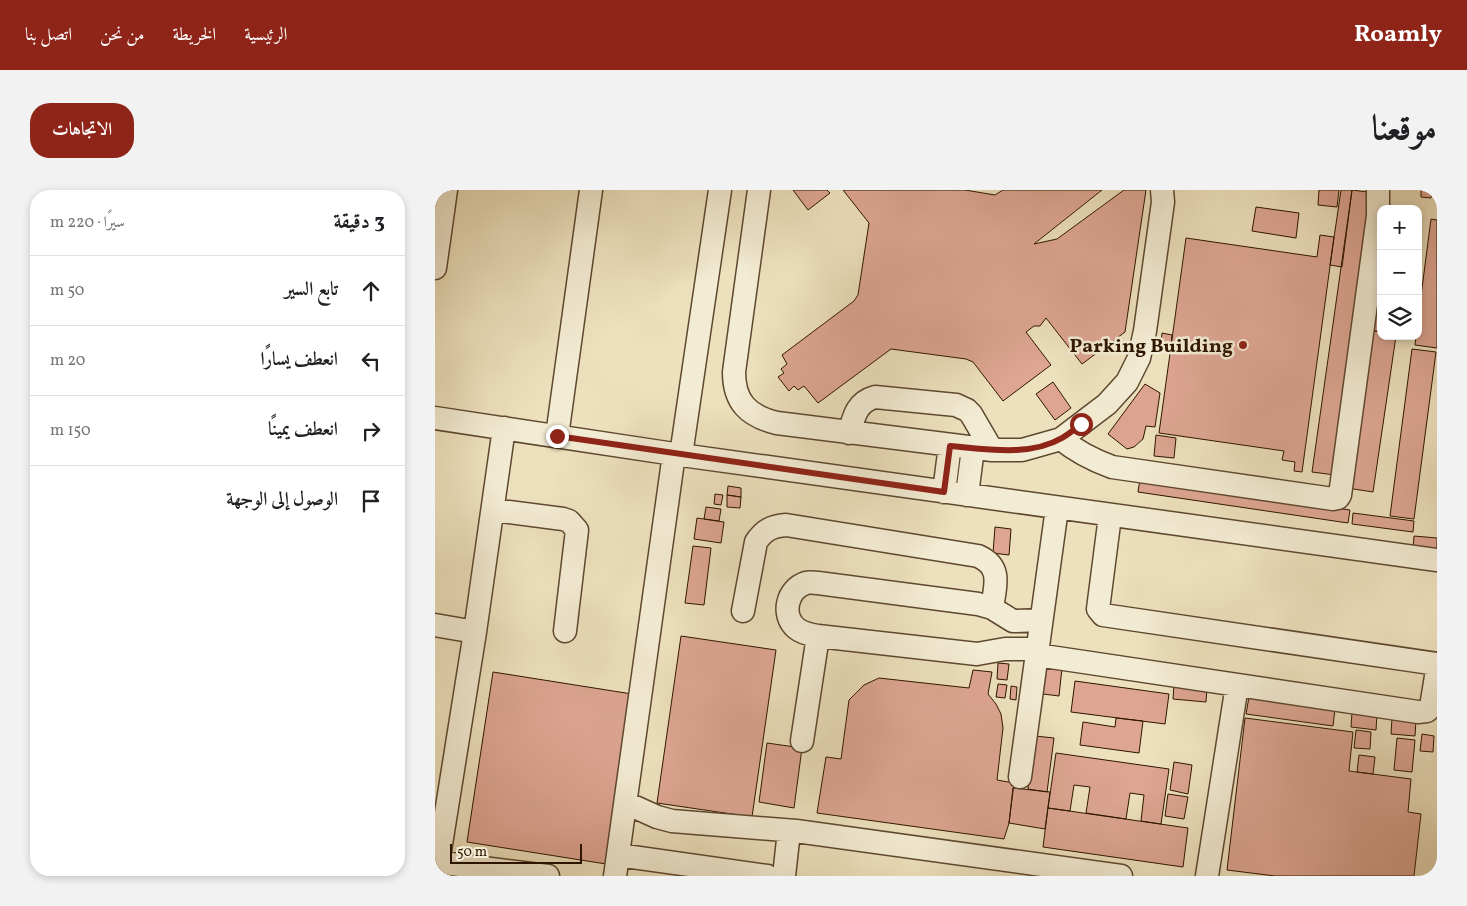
<!DOCTYPE html>
<html lang="ar">
<head>
<meta charset="utf-8">
<style>
  body { margin:0; font-family:Vollkorn,Amiri,serif; background:#f2f2f2; color:#202124; direction:rtl }
  .controls { position:absolute; right:15px; top:15px; display:grid; overflow:hidden; border-radius:10px; box-shadow:0 2px 8px #0003 }
  .controls button { width:45px; height:45px; display:grid; place-items:center; padding:0; border:0; border-bottom:1px solid #e0e0e0; background:#fff; color:#202124; font:25px sans-serif }
  .scale { position:absolute; left:15px; bottom:12px; width:132px; box-sizing:border-box; padding-left:5px; border:2px solid #2e1500; border-top:0; font-size:14px; line-height:18px; white-space:nowrap; color:#2e1500; -webkit-text-stroke:4px #f3ecd4; paint-order:stroke }
  .stop { position:absolute; width:15px; height:15px; margin:-11px; border:4px solid #8f2418; border-radius:50%; background:#fff }
  .stop.end { background:#8f2418; border-color:#fff; box-shadow:0 1px 5px #0008 }
  .list { margin:0; padding:0; list-style:none }
  h2 { display:flex; justify-content:space-between; align-items:center; height:65px; margin:0; padding:0 20px; font-size:21px }
  h2 small { font-size:16px; font-weight:400; color:#757577 }
  .list li { display:grid; grid-template-columns:32px 1fr auto; gap:15px; align-items:center; box-sizing:border-box; height:70px; padding:0 20px; border-top:1px solid #e0e0e0 }
  .list b { display:block; font-size:19px; white-space:nowrap }
  .list em { font-size:16px; font-style:normal; color:#757577 }
  .icon { flex:none; width:28px; height:28px; fill:none; stroke:currentColor; stroke-width:2; stroke-linecap:round; stroke-linejoin:round }
  .map { position:relative; flex:none; width:1002px; height:686px; overflow:hidden; direction:ltr; border-radius:20px }
  header { display:flex; align-items:center; gap:30px; box-sizing:border-box; height:70px; padding:0 25px; background:#8f2418; color:#fff }
  header strong { font-size:24px }
  nav { display:flex; gap:28px; margin-inline-start:auto; font-size:18px }
  .intro { display:flex; align-items:center; justify-content:space-between; box-sizing:border-box; height:120px; padding:0 30px }
  h1 { margin:0; font-size:35px }
  .button { padding:12px 22px; border-radius:20px; background:#8f2418; color:#fff; font-size:18px; font-weight:700 }
  main { display:flex; gap:30px; padding:0 30px }
  aside { flex:1; background:#fff; border-radius:20px; box-shadow:0 2px 8px #0003 }
  .map>svg:first-child { display:block }
</style>
</head>
<body>
<header>
<strong>Roamly</strong>
<nav><a>الرئيسية</a><a>الخريطة</a><a>من نحن</a><a>اتصل بنا</a></nav>
</header>
<div class="intro"><h1>موقعنا</h1><a class="button">الاتجاهات</a></div>
<main>
<div class="map">
<svg width="1002" height="686" viewBox="0 0 1002 686">
  <rect width="100%" height="100%" fill="#ede1bd"/>
  <filter id="stains"><feTurbulence type="fractalNoise" baseFrequency=".004" numOctaves="4"/><feColorMatrix values="0 0 0 0 .2 0 0 0 0 .09 0 0 0 0 .02 0 0 0 .5 -.17"/></filter>
  <radialGradient id="worn" r=".72"><stop offset=".6" stop-color="#630" stop-opacity="0"/><stop offset="1" stop-color="#630" stop-opacity=".3"/></radialGradient>
  <path fill="#dda592" stroke="#2e1500" d="M358,0H392L395,3L373,20Z
    M408,0H530L560,5L568,0H667L599,54L622,49L689,0H711L690,142L647,174L611,128L605,136H599L591,142L616,175L568,211L538,172L531,169L456,159L383,213L369,196L363,200L359,196L354,201L343,187L349,183L346,179L352,174L347,165L419,111L423,105L434,33Z
    M884,0H904L902,17L883,15Z
    M906,0H917L907,77L895,75Z
    M917,0L940,3L900,285L877,282Z
    M986,0H997L996,8L986,7Z
    M821,17L864,23L861,48L817,41Z
    M996,29L1002,30V158L980,155L981,146H983V129Z
    M885,45L899,47L867,282L859,281L860,272L847,270L849,261L724,243L751,48L882,67Z
    M946,54V142L934,140Z
    M935,140L946,142V146H961L938,302L912,298Z
    M727,143L737,145L736,155L726,154Z
    M977,159L1001,162L979,329L955,326Z
    M618,192L636,218L620,230L601,204Z
    M710,194L725,203L720,237L711,236L708,249L699,257L692,259L673,244Z
    M721,245L741,248L739,268L719,266Z
    M705,289L915,320L913,333L703,302Z
    M293,296L306,298V307L292,305Z
    M280,304L288,305L286,315L279,314Z
    M292,305L306,307L305,318L292,317Z
    M271,317L286,319L284,331L269,329Z
    M918,323L979,331L978,342L917,334Z
    M262,328L289,332L286,353L259,349Z
    M560,337L576,339L574,365L558,363Z
    M979,346L1002,348V361L978,359Z
    M258,356L276,358L269,415L250,413Z
    M246,446L341,460L317,627L222,613Z
    M563,473L574,474L572,490L562,489Z
    M611,476L627,478L624,506L608,504Z
    M538,480L557,482L553,504L561,514L566,524L568,538L562,590L579,593L574,633L569,649L382,623L391,567L406,569L414,510L429,495L444,488L534,498Z
    M58,482L197,504L171,674L32,652Z
    M640,491L734,504L730,534L636,522Z
    M563,494L572,495L570,508L561,507Z
    M739,494L772,498L771,512L738,509Z
    M576,496L582,497L581,510L575,509Z
    M814,507L900,519L898,536L811,524Z
    M917,522L942,524L941,540L916,537Z
    M681,528L708,531L704,563L645,555L648,532L680,537Z
    M810,528L918,542L914,581L976,589L973,622L986,624L979,686H840L792,680Z
    M957,528L981,530L980,546L956,544Z
    M921,540L936,542L935,559L919,558Z
    M987,544L999,546L998,562L985,561Z
    M600,546L619,548L612,602L593,599Z
    M962,548L980,550L977,582L959,580Z
    M332,553L367,558L359,618L324,612Z
    M621,563L734,579L726,634L706,631L709,605L695,603L691,629L651,623L655,597L639,595L635,621L613,618Z
    M924,565L940,567L938,584L922,582Z
    M739,572L757,575L753,604L735,600Z
    M578,598L615,602L610,639L574,633Z
    M733,604L753,607L749,629L730,626Z
    M613,618L753,638L748,677L608,657Z"/>
  <g fill="none" stroke-linecap="round" stroke-linejoin="round">
    <g stroke="#5e482f" stroke-width="25">
      <path id="minor" d="M324,0L299,182C299,212 313,226 342,233L557,260H587L626,249L672,214L692,192L704,168L710,141L728,12L727,0
        M0,78L11,0
        M0,228L239,264L1002,370
        M414,243C419,226 422,212 440,207L521,215L532,220L536,224L557,260
        M122,246L156,0
        M626,249C642,262 658,270 677,277L898,309L903,308L905,305L943,26V0
        M246,265L285,0
        M509,302L515,255
        M532,305L538,258
        M58,320L128,329L134,331L142,340L130,441
        M675,326L663,419L668,425L1002,474
        M308,421L321,352C329,340 337,336 351,335L543,366C568,377 560,396 557,418
        M0,435L40,442
        M602,460L592,459H570L542,464L383,446C376,445 367,443 361,438C346,425 352,399 371,393C375,392 380,393 383,393L543,414L557,418L578,431L606,430
        M602,465L983,522L992,521L996,517L1002,480
        M367,551L383,446
        M585,587L622,318
        M191,613L222,627L237,631L361,641L686,686
        M183,665L332,686
        M0,672L113,686
        M3,673L40,442L69,238
        M180,686L239,264
        M349,686L354,641
        M772,686L802,495"/>
    </g>
    <use href="#minor" stroke="#f3ecd4" stroke-width="22"/>
  </g>
  <g fill="none" stroke-linecap="round" stroke-linejoin="round">
    <path stroke="#8f2418" stroke-width="6" d="M122,246L509,302L515,256C551,259 594,267 627,248C634,244 640,239 646,234"/>
  </g>
  <circle fill="#8f2418" stroke="#f3ecd4" stroke-width="2" cx="808" cy="155" r="5"/>
  <g text-anchor="middle" stroke-width="5" stroke-linejoin="round" paint-order="stroke">
    <g font-size="20" font-weight="bold" fill="#2e1500" stroke="#f3ecd4" text-anchor="end">
      <text x="798" y="162">Parking Building</text>
    </g>
  </g>
  <rect width="100%" height="100%" filter="url(#stains)"/>
  <rect width="100%" height="100%" fill="url(#worn)"/>
</svg>
<div class="controls">
<button>+</button>
<button>−</button>
<button><svg class="icon" aria-label="layers" viewBox="0 0 24 24"><path d="M12 4l9 5-9 5-9-5zM3 14l9 5 9-5"/></svg></button>
</div>
<div class="scale">50 m</div>
<div class="stop" style="left:646px;top:234px"></div>
<div class="stop end" style="left:122px;top:246px"></div>
</div>
<aside>
<h2>3 دقيقة<small>سيرًا · 220 m</small></h2>
<ul class="list">
<li><svg class="icon" aria-label="ahead" viewBox="0 0 24 24"><path d="M12 20V5M6 11l6-6 6 6"/></svg><div><b>تابع السير</b></div><em>50 m</em></li>
<li><svg class="icon" aria-label="left" viewBox="0 0 24 24"><path d="M17 20v-9H6M10 6l-5 5 5 5"/></svg><div><b>انعطف يسارًا</b></div><em>20 m</em></li>
<li><svg class="icon" aria-label="right" viewBox="0 0 24 24"><path d="M7 20v-9h11M14 6l5 5-5 5"/></svg><div><b>انعطف يمينًا</b></div><em>150 m</em></li>
<li><svg class="icon" aria-label="arrive" viewBox="0 0 24 24"><path d="M6 21V4h12l-3 4 3 4H6"/></svg><div><b>الوصول إلى الوجهة</b></div></li>
</ul>
</aside>
</main>
</body>
</html>
